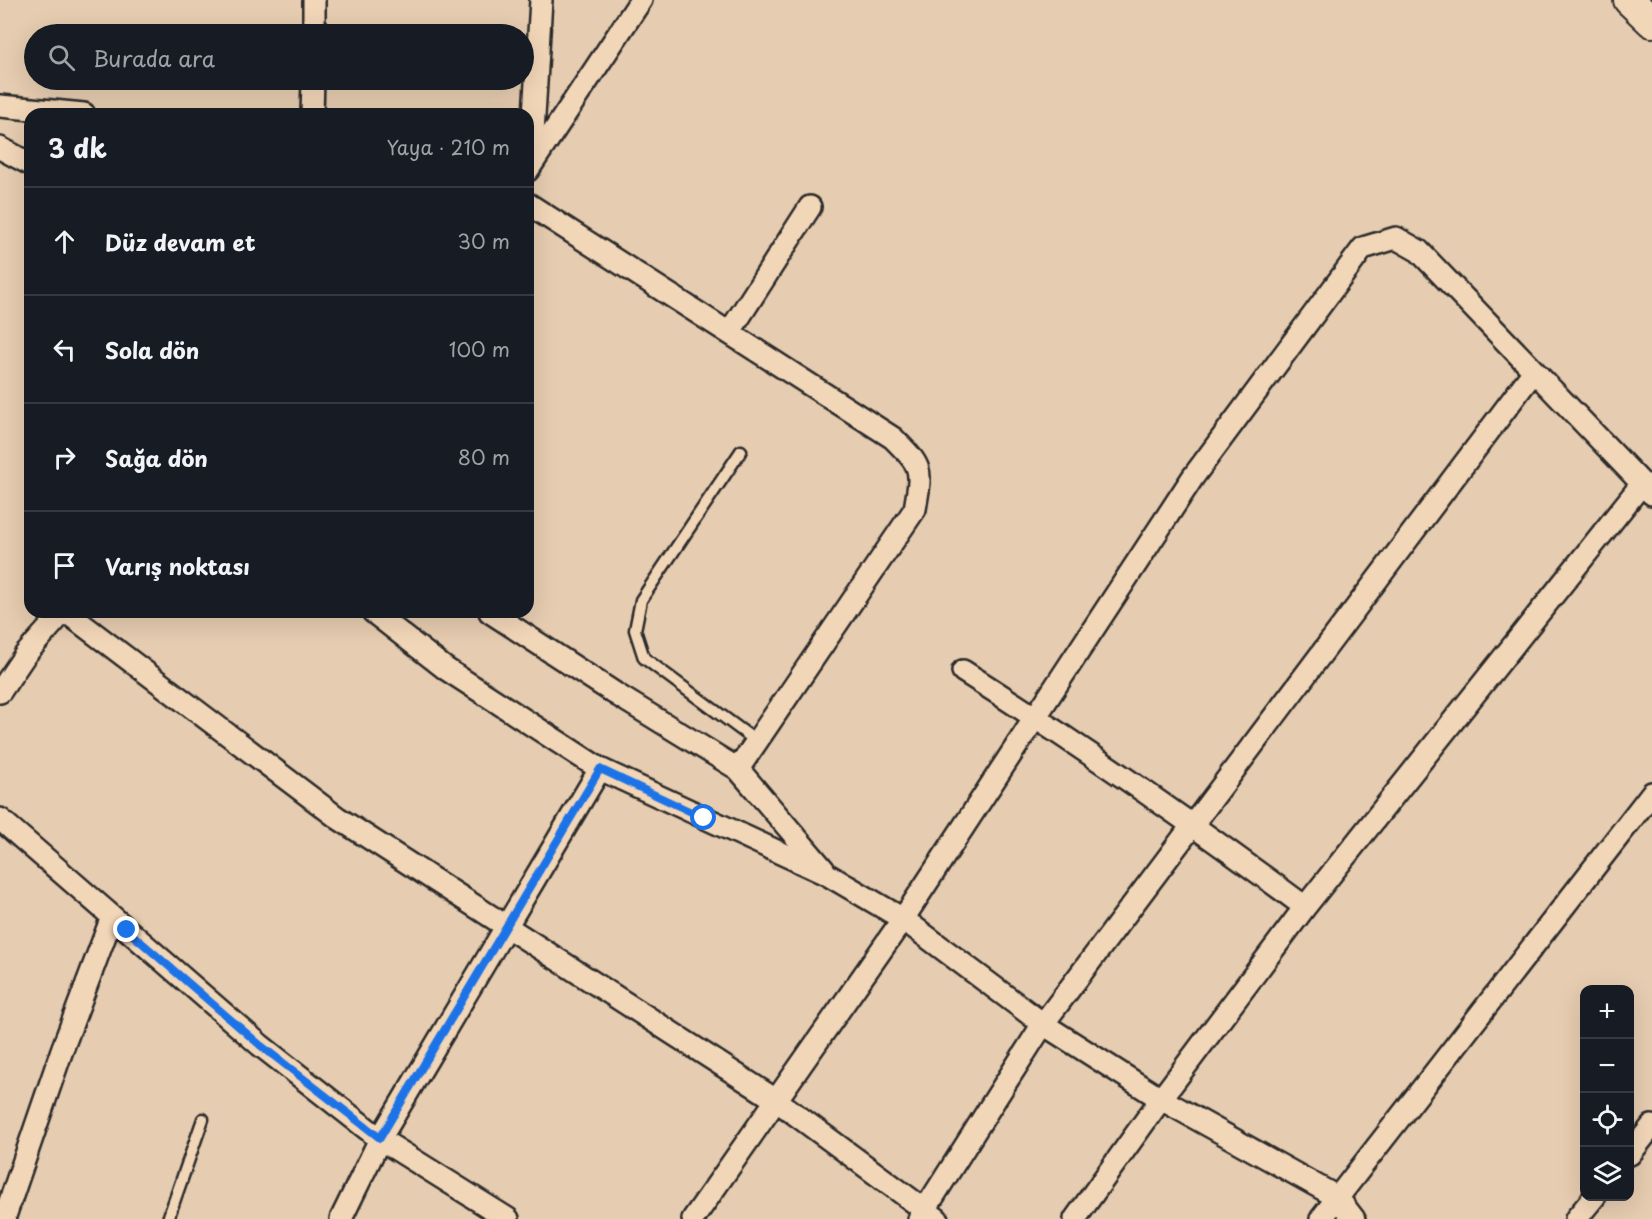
<!DOCTYPE html>
<html lang="tr">
<head>
<meta charset="utf-8">
<style>
  body { margin:0; font-family:"Playpen Sans",sans-serif; background:#20242c; color:#f1f3f6 }
  .controls { position:absolute; right:18px; bottom:18px; display:grid; overflow:hidden; border-radius:12px; box-shadow:0 6px 24px #0002 }
  .controls button { width:54px; height:54px; display:grid; place-items:center; padding:0; border:0; border-bottom:2px solid #363941; background:#171b24; color:#f1f3f6; font:30px sans-serif }
  .stop { position:absolute; width:18px; height:18px; margin:-14px; border:4px solid #1a73e8; border-radius:50%; background:#fff }
  .stop.end { background:#1a73e8; border-color:#fff; box-shadow:0 2px 6px #0008 }
  .list { margin:0; padding:0; list-style:none }
  h2 { display:flex; justify-content:space-between; align-items:center; height:78px; margin:0; padding:0 24px; font-size:26px }
  h2 small { font-size:20px; font-weight:400; color:#9ea1a6 }
  .list li { display:grid; grid-template-columns:39px 1fr auto; gap:18px; align-items:center; box-sizing:border-box; height:108px; padding:0 24px; border-top:2px solid #363941 }
  .list b { display:block; font-size:22px; white-space:nowrap }
  .list em { font-size:20px; font-style:normal; color:#9ea1a6 }
  .icon { flex:none; width:33px; height:33px; fill:none; stroke:currentColor; stroke-width:2; stroke-linecap:round; stroke-linejoin:round }
  .map { position:relative; flex:none; width:1652px; height:1219px; overflow:hidden }
  .search { position:absolute; background:#171b24; box-shadow:0 6px 24px #0002; left:24px; top:24px; width:510px; height:66px; display:flex; align-items:center; gap:15px; box-sizing:border-box; padding:0 21px; border-radius:33px; color:#9ea1a6; font-size:22px }
  .panel { position:absolute; background:#171b24; box-shadow:0 6px 24px #0002; left:24px; top:108px; width:510px; height:510px; border-radius:18px }
  .map>svg:first-child { display:block }
</style>
</head>
<body>
<div class="map">
<svg width="1652" height="1219" viewBox="0 0 1652 1219">
  <rect width="100%" height="100%" fill="#e6ccb0"/>
  <filter id="ink" filterUnits="userSpaceOnUse"><feTurbulence type="fractalNoise" baseFrequency=".0167" numOctaves="2"/><feDisplacementMap in="SourceGraphic" scale="12" xChannelSelector="R" yChannelSelector="G"/><feConvolveMatrix kernelMatrix="1 2 1 2 8 2 1 2 1" color-interpolation-filters="sRGB"/></filter>
  <g filter="url(#ink)">
    <g fill="none" stroke-linecap="round" stroke-linejoin="round">
      <g stroke="#2b2b2b" stroke-width="15">
        <path id="lane" d="M741,451L641,600L635,630L644,658L756,741
          M168,1219L203,1119"/>
      </g>
      <g stroke="#2b2b2b" stroke-width="26">
        <path id="street" d="M314,34V0
          M0,106L84,114
          M312,114L313,80
          M0,148L30,164
          M531,165L541,0
          M528,170L641,0
          M528,204L893,438C923,468 922,468 915,509L738,769
          M729,333L810,207
          M66,612L338,818L776,1100L937,1219
          M373,612L446,669L600,769L828,875L903,919L1043,1024L1161,1099L1337,1197L1354,1219
          M490,612L619,696L738,769L824,870
          M963,671C1080,745 1193,824 1305,907
          M0,692L25,655L63,612
          M0,819L260,1045L380,1139L508,1219
          M1630,1154L1652,1126
          M4,1219L62,1050L112,917
          M341,1219L380,1139L600,769
          M693,1219L903,919L1193,477L1363,248L1396,238L1419,251L1652,494
          M919,1219L1043,1024L1534,371
          M1075,1219L1161,1099L1305,907L1641,485H1652
          M1321,1219L1652,793
          M1576,1219L1595,1196"/>
      </g>
      <g stroke="#2b2b2b" stroke-width="34">
        <path id="secondary" d="M1629,0L1652,22"/>
      </g>
      <use href="#lane" stroke="#f2d6b8" stroke-width="10"/>
      <use href="#street" stroke="#f2d6b8" stroke-width="21"/>
      <use href="#secondary" stroke="#f2d6b8" stroke-width="30"/>
    </g>
  </g>
  <g fill="none" stroke-linecap="round" stroke-linejoin="round" filter="url(#ink)">
    <path stroke="#1a73e8" stroke-width="8" d="M127,930L260,1045L380,1138L600,769L704,818"/>
  </g>
</svg>
<div class="controls">
<button>+</button>
<button>−</button>
<button><svg class="icon" aria-label="locate" viewBox="0 0 24 24"><circle cx="12" cy="12" r="6"/><path d="M12 2v4M12 18v4M2 12h4M18 12h4"/></svg></button>
<button><svg class="icon" aria-label="layers" viewBox="0 0 24 24"><path d="M12 4l9 5-9 5-9-5zM3 14l9 5 9-5"/></svg></button>
</div>
<div class="stop" style="left:704px;top:818px"></div>
<div class="stop end" style="left:127px;top:930px"></div>
<div class="search"><svg class="icon" aria-label="search" viewBox="0 0 24 24"><circle cx="10" cy="10" r="6"/><path d="M15 15l6 6"/></svg>Burada ara</div>
<section class="panel">
<h2>3 dk<small>Yaya · 210 m</small></h2>
<ul class="list">
<li><svg class="icon" aria-label="ahead" viewBox="0 0 24 24"><path d="M12 20V5M6 11l6-6 6 6"/></svg><div><b>Düz devam et</b></div><em>30 m</em></li>
<li><svg class="icon" aria-label="left" viewBox="0 0 24 24"><path d="M17 20v-9H6M10 6l-5 5 5 5"/></svg><div><b>Sola dön</b></div><em>100 m</em></li>
<li><svg class="icon" aria-label="right" viewBox="0 0 24 24"><path d="M7 20v-9h11M14 6l5 5-5 5"/></svg><div><b>Sağa dön</b></div><em>80 m</em></li>
<li><svg class="icon" aria-label="arrive" viewBox="0 0 24 24"><path d="M6 21V4h12l-3 4 3 4H6"/></svg><div><b>Varış noktası</b></div></li>
</ul>
</section>
</div>
</body>
</html>
